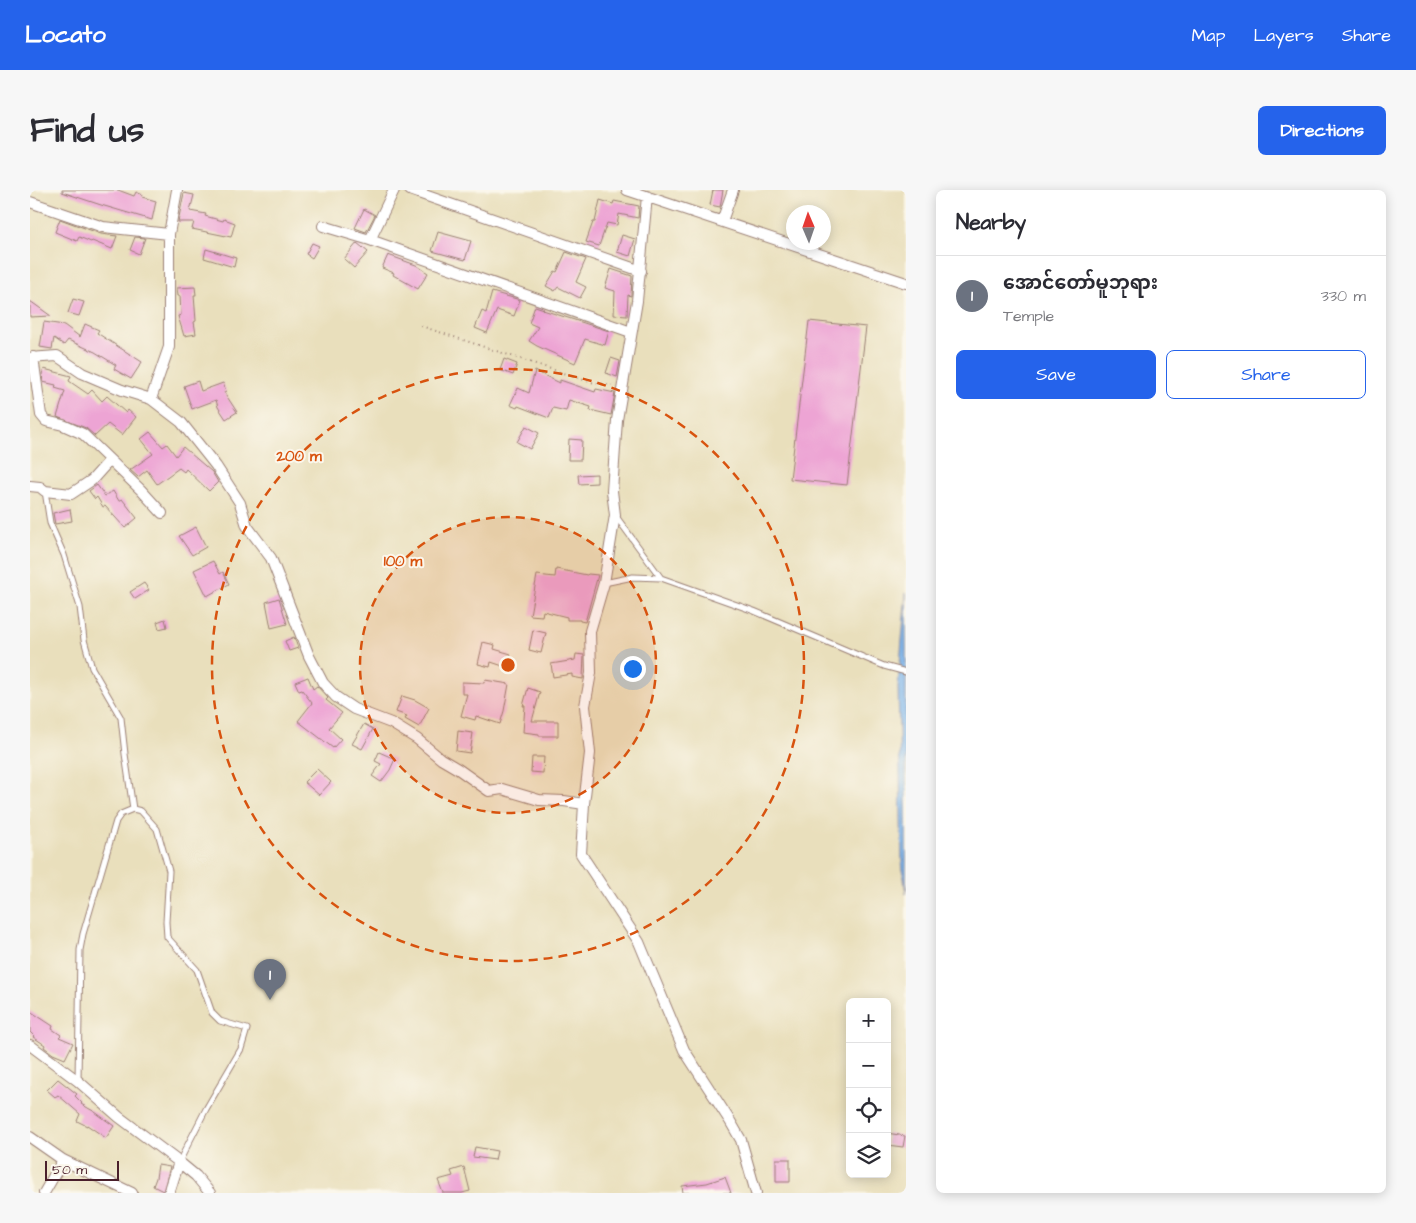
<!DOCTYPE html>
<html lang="en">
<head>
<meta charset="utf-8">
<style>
  body { margin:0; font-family:"Architects Daughter","Noto Sans Myanmar",sans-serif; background:#f7f7f7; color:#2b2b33 }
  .controls { position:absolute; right:15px; bottom:15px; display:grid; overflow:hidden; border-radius:8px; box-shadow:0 2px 12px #0003 }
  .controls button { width:45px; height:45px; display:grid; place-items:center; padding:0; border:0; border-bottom:1px solid #e1e1e2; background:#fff; color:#2b2b33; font:25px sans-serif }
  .compass { position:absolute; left:756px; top:15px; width:45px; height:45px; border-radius:50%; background:#fff; box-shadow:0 2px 12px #0003; rotate:358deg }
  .scale { position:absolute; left:15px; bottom:12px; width:74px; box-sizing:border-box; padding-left:5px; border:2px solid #4a1f2b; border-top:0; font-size:14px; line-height:18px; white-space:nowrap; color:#4a1f2b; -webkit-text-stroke:4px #fbf7ec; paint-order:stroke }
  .you { position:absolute; left:602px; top:478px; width:18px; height:18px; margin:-12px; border:4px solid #fff; border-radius:50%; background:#1a73e8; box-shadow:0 0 0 8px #1a73e833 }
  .badge { display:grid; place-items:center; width:32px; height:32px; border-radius:50%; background:#2563eb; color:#fff; font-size:16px; font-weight:700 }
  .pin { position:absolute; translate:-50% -41px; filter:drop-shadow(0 1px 2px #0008) }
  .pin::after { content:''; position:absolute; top:26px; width:18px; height:15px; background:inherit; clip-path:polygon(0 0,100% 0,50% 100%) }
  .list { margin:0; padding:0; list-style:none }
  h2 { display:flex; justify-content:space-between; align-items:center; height:65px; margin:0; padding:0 20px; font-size:21px }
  h2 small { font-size:16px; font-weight:400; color:#7c7c81 }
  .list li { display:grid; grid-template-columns:32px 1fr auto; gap:15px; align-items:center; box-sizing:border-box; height:80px; padding:0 20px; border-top:1px solid #e1e1e2 }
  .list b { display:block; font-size:19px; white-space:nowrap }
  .list p { margin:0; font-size:16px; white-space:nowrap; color:#7c7c81 }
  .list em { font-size:16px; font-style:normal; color:#7c7c81 }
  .actions { display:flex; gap:10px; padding:15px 20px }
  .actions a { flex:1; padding:11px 0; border:1px solid #2563eb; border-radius:8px; text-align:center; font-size:18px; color:#2563eb }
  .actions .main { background:#2563eb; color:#fff }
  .icon { flex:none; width:28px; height:28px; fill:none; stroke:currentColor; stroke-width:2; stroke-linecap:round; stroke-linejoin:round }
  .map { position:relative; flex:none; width:876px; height:1003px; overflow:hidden; border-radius:8px }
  header { display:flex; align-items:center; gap:30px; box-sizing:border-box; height:70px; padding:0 25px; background:#2563eb; color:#fff }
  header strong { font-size:24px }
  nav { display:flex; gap:28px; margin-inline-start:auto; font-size:18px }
  .intro { display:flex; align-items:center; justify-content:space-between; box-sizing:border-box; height:120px; padding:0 30px }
  h1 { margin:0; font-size:35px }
  .button { padding:12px 22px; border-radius:8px; background:#2563eb; color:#fff; font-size:18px; font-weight:700 }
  main { display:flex; gap:30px; padding:0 30px }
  aside { flex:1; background:#fff; border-radius:8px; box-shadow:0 2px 12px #0003 }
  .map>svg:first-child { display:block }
</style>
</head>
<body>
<header>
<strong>Locato</strong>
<nav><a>Map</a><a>Layers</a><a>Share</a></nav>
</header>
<div class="intro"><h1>Find us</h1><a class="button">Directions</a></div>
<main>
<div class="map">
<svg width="876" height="1003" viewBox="0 0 876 1003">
  <rect width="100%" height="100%" fill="#fbf7ec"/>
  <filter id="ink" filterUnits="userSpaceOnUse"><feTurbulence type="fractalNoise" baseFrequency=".02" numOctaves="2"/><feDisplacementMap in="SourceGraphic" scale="10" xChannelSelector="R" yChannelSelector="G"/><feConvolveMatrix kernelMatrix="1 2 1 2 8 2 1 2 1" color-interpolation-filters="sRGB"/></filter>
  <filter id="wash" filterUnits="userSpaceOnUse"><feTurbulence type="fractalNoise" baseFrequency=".0096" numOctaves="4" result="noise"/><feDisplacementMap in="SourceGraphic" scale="20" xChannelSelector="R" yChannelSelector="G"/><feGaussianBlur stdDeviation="1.12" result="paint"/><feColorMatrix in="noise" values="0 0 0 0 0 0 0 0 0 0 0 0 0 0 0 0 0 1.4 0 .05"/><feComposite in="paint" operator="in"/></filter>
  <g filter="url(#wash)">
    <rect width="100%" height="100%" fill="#e9dfbc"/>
    <path fill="#7ab3ea" stroke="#62698a" d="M876,403V704L872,672L868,497Z"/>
    <g id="blocks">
      <path fill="#eda4d4" d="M32,0H88L104,6L106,2L113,5L112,7L126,11L122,30L71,15L32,2Z
        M683,0H693L690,17L680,15Z
        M154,3L164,5L160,21L176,24L175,26L193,31L194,29L205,33L201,47L162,39L164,32H148Z
        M570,10L583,14L584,11L609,16L608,28L589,24L587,35L577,33L569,56L556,52L563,32H565Z
        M334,19L345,25L336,42L325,38Z
        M30,29L71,44L87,46L82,59L62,51L61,52L49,47L47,51L25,42Z
        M408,42L441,51L435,70L402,61Z
        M592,45L605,49L600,66L587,62Z
        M105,47L115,48L109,64L100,60Z
        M282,53L289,56L282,68L276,64Z
        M327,53L338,62L324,78L314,69Z
        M176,59L206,68L204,77L174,68Z
        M536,62L556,69L546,92L556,97L550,108L528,97L525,101L516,96L525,81L527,82Z
        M358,65L386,75L398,83L388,99L363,85L364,83L352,78Z
        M581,79L602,86L601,106L598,105L597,126L584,125L585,101L575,98Z
        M165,97L166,105H164L166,131L164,132L166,144L154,146L148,126L151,125L150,106H148L147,98Z
        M462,102L490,110L484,126L467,120L457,143L445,138L452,121L456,123Z
        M43,109L54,112L49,126L38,123Z
        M0,111L21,126L0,127Z
        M505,116L514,119L513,120L579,141L575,155L555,149L545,173L507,156L499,151L508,137L499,133Z
        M779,131L836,137L817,295L760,289Z
        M14,132L34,135L50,147L55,134L69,140L67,143L112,172L101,189L84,179L86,175L65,162L38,150L34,155L24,148L22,159L10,157Z
        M581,168L590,171L587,187L576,183Z
        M474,169L487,174L483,185L470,180Z
        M14,179L41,186L39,191L58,204L62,200L72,211L77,206L96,223L98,220L106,227L92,245L78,234L65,246L56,238L27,227L35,201L25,198L26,195L13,192L12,184Z
        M505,181L530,193V190L565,202L566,199L585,203L581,225L560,220L561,217L539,210L536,221L523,218L519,228L488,216L487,218L480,215L488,198L499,203Z
        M168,191L171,201L193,193L196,201L194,202L207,222L196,229L188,217L186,210L162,219L154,196Z
        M496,236L509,243L500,259L487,252Z
        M120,242L133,257L137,254L146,266L153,257L182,282L188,292L179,301L156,279L154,282L149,278L127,294L117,280L108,287L100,280L123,264L111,249Z
        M539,249L552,250L551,270H538Z
        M567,284V293L549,294L548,285Z
        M67,295L75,306L83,301L89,311L92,309L107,328L95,338L75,316L73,317L67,307L65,309L59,301Z
        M40,319L42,331L25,334L23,323Z
        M166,337L176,357L162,365L149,346Z
        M183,371L190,384L193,382L199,394L177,406L164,380Z
        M526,379L557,385L558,384L568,385L555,432L550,431V430H537V427L513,421L512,426L500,425L507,385L525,387Z
        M114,393L119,400L105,409L100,402Z
        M249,408L257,434L241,438L236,412Z
        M135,429L137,437L129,439L127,432Z
        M503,440L516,443L511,463L499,460Z
        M264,447L268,458L259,461L255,451Z
        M453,452L465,455L464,459L481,464L476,477L461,472L460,477L448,474Z
        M546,464L554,465L553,489L542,487V484L523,487L521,474L545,470Z
        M278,487L283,499L287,496L298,508L296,510L312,523L299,538L311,549L303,558L268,531L282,513L272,500L269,501L265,492Z
        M455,490L479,494L474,521L470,534L446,526L445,530L431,526L437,504H432V492L454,493Z
        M498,498L510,502L502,531H528V546H509V544L493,542L495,516H493Z
        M372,506L385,510L399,518L389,537L375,529L377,526L366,522Z
        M334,534L343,539L332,559L322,554Z
        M428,541L443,543L440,563L426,561Z
        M349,562L365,569L360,580L351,592L342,586L351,574L345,571Z
        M502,567H514L513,583L501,582Z
        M287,579L301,592L289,605L274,592Z
        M0,821L23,836L22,839L31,845L29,847L43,853L35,869L23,864L14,857L15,855L3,847L4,846L0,842Z
        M28,889L47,904L45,906L52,913L51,914L65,922L84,936L76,948L57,935V936L47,931L50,924L28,905L25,907L17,900Z
        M857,943L875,946L873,957L857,955Z
        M445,957L467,961L465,970L443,967Z
        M746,969H760V992H746Z
        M128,975L140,977L133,1001L123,996L126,988Z
        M434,977L440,1001L432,1003H413L408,990L423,986L421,981Z
        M695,987L701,1003H653L652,996L677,993Z"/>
    </g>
  </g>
  <g filter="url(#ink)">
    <use href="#blocks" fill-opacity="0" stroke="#9a7f74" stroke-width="1"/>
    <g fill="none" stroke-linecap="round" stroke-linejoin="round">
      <g stroke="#9a7f74" stroke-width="7">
        <path id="lane" d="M15,301L20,333L34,365L50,417L54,450L62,478L91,528L95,564L103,619
          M585,325L631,388L724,421L854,476L876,482
          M574,393L603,387L631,388
          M48,890L50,760L53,744L86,631L91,624L103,619L111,621L127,639L139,681L136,732L137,747L167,780L182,823L190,831L217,839L211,859L176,919L149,972"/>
      </g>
      <g stroke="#9a7f74" stroke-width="12">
        <path id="street" d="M380,0L611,81
          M597,0L876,93
          M0,12L73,37L139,44
          M692,31L703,0
          M293,36L340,50L601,142
          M340,50L364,0
          M3,167L11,225L16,231L33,235L53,244L111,300L132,323
          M0,168L27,166L52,183L92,200L121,209L151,232L186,276L210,313L217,336L241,368L279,466L293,493L306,507L324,519L361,533L387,549L411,569L428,579L459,601L472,599L509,610L534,611L554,614L551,664L609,752L654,860L700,931L711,950L726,1003
          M121,209L139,157V44L147,0
          M0,296L10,297L15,301L41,304L62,290L79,271
          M554,614L560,563L555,516L561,483L560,441L574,393L585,325L582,301L587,230L607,111L617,6
          M0,855L48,891L89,927L149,972L166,986L180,1003
          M0,947L33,970L102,1003
          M14,1003L33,970
          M139,1003L149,972"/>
      </g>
      <path stroke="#9a7f74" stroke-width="2" stroke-dasharray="1 4" stroke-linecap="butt" d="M391,136L560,192L582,195"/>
      <use href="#lane" stroke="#fff" stroke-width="5"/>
      <use href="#street" stroke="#fff" stroke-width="10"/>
    </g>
  </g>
  <circle cx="478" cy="475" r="148" fill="#d8530f" fill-opacity=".12"/>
  <g fill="none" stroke="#d8530f" stroke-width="2.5" stroke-dasharray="9 6">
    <circle cx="478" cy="475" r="148"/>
    <circle cx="478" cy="475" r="296"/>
  </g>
  <circle cx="478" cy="475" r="8" fill="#d8530f" stroke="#fbf7ec" stroke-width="2.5"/>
  <g font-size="15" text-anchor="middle" font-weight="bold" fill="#d8530f" stroke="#fbf7ec" stroke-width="4" stroke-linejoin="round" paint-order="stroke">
    <text x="269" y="271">200 m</text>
    <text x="373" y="376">100 m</text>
  </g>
</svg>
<div class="controls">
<button>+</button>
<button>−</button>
<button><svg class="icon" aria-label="locate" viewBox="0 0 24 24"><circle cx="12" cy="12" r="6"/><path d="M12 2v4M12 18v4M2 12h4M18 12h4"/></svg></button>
<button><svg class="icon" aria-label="layers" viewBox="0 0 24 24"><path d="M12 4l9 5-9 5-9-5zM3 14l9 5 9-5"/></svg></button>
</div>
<svg class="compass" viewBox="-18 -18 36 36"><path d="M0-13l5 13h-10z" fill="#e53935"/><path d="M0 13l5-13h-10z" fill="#7c7c81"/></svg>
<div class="scale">50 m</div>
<div class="you"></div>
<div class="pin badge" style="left:240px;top:810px;background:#6b7280">1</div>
</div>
<aside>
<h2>Nearby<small></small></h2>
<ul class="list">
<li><span class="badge" style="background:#6b7280">1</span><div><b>အောင်တော်မူဘုရား</b><p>Temple</p></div><em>330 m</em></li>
</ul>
<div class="actions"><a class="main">Save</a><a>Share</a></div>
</aside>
</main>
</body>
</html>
